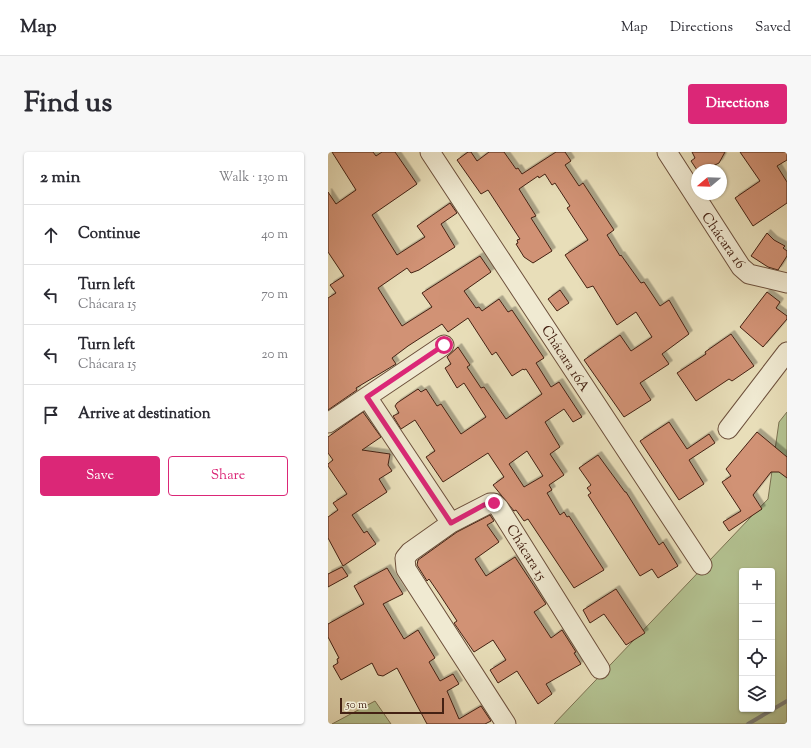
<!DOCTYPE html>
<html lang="en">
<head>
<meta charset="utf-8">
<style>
  body { margin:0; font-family:"Sorts Mill Goudy",serif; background:#f7f7f7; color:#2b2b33 }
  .controls { position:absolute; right:12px; bottom:12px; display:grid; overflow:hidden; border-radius:4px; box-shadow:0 1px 3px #0004 }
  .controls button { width:36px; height:36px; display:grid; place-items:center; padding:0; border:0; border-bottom:1px solid #e1e1e2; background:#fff; color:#2b2b33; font:20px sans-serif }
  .compass { position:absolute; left:363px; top:12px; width:36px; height:36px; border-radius:50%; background:#fff; box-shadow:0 1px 3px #0004; rotate:251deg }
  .scale { position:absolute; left:12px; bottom:10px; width:104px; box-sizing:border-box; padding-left:4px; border:2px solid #442113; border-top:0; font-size:11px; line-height:14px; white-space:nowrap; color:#442113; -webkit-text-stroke:3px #f0ead2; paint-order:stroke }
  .stop { position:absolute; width:12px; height:12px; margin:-9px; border:3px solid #db2777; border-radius:50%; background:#fff }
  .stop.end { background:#db2777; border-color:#fff; box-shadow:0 1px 4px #0008 }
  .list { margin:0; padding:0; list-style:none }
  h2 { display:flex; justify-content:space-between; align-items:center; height:52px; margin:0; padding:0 16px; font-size:17px }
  h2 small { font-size:13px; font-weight:400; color:#7c7c81 }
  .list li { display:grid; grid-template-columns:26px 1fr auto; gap:12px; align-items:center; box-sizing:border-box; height:60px; padding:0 16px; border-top:1px solid #e1e1e2 }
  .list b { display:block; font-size:15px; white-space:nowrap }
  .list p { margin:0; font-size:13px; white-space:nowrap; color:#7c7c81 }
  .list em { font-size:13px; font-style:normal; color:#7c7c81 }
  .actions { display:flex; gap:8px; padding:12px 16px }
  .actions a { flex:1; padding:9px 0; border:1px solid #db2777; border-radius:4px; text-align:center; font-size:14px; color:#db2777 }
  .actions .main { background:#db2777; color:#fff }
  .icon { flex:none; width:22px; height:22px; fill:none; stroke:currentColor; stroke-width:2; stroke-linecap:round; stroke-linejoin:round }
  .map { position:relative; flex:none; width:459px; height:572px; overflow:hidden; border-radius:4px }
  header { display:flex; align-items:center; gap:24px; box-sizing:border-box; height:56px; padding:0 20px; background:#fff; border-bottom:1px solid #e1e1e2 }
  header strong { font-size:19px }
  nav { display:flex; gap:22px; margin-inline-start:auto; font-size:14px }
  .intro { display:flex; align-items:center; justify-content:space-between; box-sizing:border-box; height:96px; padding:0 24px }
  h1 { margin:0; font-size:28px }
  .button { padding:10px 18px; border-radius:4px; background:#db2777; color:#fff; font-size:14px; font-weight:700 }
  main { display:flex; gap:24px; padding:0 24px }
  aside { flex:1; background:#fff; border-radius:4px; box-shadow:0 1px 3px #0004 }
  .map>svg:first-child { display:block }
</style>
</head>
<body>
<header>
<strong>Map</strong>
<nav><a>Map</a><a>Directions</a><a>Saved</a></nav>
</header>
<div class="intro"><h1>Find us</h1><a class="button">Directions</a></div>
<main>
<aside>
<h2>2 min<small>Walk · 130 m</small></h2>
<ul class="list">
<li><svg class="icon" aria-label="ahead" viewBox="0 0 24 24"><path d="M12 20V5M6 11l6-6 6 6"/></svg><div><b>Continue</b></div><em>40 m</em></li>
<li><svg class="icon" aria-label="left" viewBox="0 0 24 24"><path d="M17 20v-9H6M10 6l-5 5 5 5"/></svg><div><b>Turn left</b><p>Chácara 15</p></div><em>70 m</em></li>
<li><svg class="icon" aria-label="left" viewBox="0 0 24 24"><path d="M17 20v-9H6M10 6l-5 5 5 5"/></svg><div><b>Turn left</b><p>Chácara 15</p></div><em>20 m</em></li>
<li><svg class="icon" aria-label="arrive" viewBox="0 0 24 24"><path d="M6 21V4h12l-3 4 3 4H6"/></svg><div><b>Arrive at destination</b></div></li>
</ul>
<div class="actions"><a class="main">Save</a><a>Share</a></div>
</aside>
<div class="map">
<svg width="459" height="572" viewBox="0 0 459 572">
  <defs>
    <filter id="shadow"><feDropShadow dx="3.5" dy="-3.5" stdDeviation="0" flood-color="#0004"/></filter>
  </defs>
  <rect width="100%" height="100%" fill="#e8deb9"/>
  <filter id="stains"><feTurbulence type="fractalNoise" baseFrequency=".005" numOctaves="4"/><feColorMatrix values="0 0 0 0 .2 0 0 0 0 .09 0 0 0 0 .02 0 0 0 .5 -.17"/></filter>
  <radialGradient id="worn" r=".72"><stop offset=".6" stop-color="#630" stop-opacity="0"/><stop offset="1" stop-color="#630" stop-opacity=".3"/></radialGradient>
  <path fill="#b3c291" stroke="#7c7252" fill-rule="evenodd" d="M459,260V572H226L440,347L451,270ZM414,419H444V557H414Z
    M47,549L63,572H4Z"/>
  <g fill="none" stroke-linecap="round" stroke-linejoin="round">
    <path stroke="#787d77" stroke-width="4" d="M420,572L459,549"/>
  </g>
  <path fill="#d19274" stroke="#442113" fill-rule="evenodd" filter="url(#shadow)" d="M4,0H45L48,4L54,0H67L89,32L44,63L69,103L97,85L89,74L122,51L129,61L113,72L127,95L91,118L83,121L79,116L50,136L74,174L104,155L94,141L152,104L163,120L136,139L148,156L151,155L154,159L171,147L180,160L184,158L216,206L208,211L223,235L231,230L254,265L245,270L236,257L217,270L232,295L222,302L236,323L221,333L224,338L219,341L232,363L236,360L239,365L241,364L276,418L246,436L200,367L196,369L188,358L186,359L165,333L176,325L160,301L115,330L98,305L107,299L87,268L73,277L65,264L71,261L67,254L69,251L90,237L93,240L98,237L109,254L113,252L133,282L158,265L136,231L129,236L117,216L123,212L119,205L130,195L142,213L139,215L153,236L156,235L178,267L214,242L198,217L196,218L195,217L184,224L168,200L164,203L140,166L120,180L114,172L80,194L64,206L68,212L28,236L29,238L0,258V146L8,141L2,133L16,124L0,100V40L8,52L28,38ZM199,299L215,324L196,335L181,312Z
    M140,0H143L149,9L161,0H176L188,17L190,16L194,22L228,0H237L243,9L237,13L251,34L255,31L286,78L279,83L292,104L293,103L313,131L316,130L332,154L341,148L361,182L334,202L341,212L312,231L323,248L296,265L256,208L292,183L303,199L324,185L308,160L289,173L265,134L259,136L237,103L260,88L239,56L242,54L227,31L224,33L217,22L211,26L210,24L191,37L208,64L203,66L224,99L205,111L196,105L188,92L190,91L189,88L192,87L160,38L153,42L129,8Z
    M364,0H397L391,11L377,18H369L363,9L367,6Z
    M412,0H459V8L449,14L459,30V51L425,74L407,46L432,29Z
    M439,81L446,88L457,94L455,96L459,99V104L450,118L440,115L423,104Z
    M232,138L241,151L229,159L220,147Z
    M439,140L452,150L448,156L459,164V167L435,195L412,175Z
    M403,182L426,214L404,229L401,227L368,249L349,221L378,202L377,200Z
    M35,260L53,285L34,298L62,302L60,313L64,319L51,327L59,340L24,363L36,381L39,379L48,392L15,414L0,386V365L10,358L5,351L19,342L0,314V312L5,308L0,301V285Z
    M341,270L359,297L381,282L387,291L361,308L376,332L351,348L312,289Z
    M429,280L459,305V326L451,320H443L425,343L434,357L401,379L395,370L413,359L394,330L403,324L398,317Z
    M270,303L297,340H298L331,393L335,390L350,414L330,426L324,417L312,424L260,343L263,341L259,336L263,333L251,316Z
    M162,363L166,369L159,373L171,390L147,407L158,424L187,405L218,452L206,460L223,486L234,478L248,500L246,501L253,512L218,532L224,542L210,552L189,519L170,531L162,518L178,508L165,488L146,500L126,471L129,469L112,443L101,427L99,429L89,413L90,408L129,380Z
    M14,415L20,424L0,435V422Z
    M59,416L75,442L55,452L76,487L90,478L107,506L101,510L112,529L125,522L131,532L119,539L131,567L153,554L163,569L157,572H99L69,516L55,524L50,523L44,511L13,528L5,514L10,511L9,507L11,506L0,485V472L36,452L26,434Z
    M288,437L317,481L298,493L276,462L262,471L255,458Z"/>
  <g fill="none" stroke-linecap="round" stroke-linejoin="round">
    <g stroke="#6d503c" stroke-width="21">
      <path id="minor" d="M102,0L374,413
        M339,0L413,115L421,122L459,131
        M39,245L123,371
        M0,271L116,193
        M400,277L459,200
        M178,572L78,417L77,406L82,400L123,371L162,351H166L171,356L272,517"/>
    </g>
    <use href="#minor" stroke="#f0ead2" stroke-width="19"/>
  </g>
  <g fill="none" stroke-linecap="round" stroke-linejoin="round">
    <path stroke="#db2777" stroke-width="5" d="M116,193L39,245L123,371L156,353L166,351"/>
  </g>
  <g text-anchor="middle" stroke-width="3" stroke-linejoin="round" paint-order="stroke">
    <g font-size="14" fill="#442113" stroke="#f0ead2">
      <text transform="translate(396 88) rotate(55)" y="5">Chácara 16</text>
      <text transform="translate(238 206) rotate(57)" y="5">Chácara 16A</text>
      <text transform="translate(199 400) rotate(58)" y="5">Chácara 15</text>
    </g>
  </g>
  <rect width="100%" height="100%" filter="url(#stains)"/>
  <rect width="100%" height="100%" fill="url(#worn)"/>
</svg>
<div class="controls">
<button>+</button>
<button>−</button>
<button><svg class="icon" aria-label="locate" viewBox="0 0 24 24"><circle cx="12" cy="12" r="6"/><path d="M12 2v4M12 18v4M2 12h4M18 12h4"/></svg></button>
<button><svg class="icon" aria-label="layers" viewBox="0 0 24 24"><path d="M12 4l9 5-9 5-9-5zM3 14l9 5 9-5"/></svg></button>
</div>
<svg class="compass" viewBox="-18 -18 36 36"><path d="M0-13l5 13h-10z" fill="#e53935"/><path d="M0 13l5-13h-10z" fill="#7c7c81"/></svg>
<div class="scale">50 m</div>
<div class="stop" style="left:116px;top:193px"></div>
<div class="stop end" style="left:166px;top:351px"></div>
</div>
</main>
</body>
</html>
